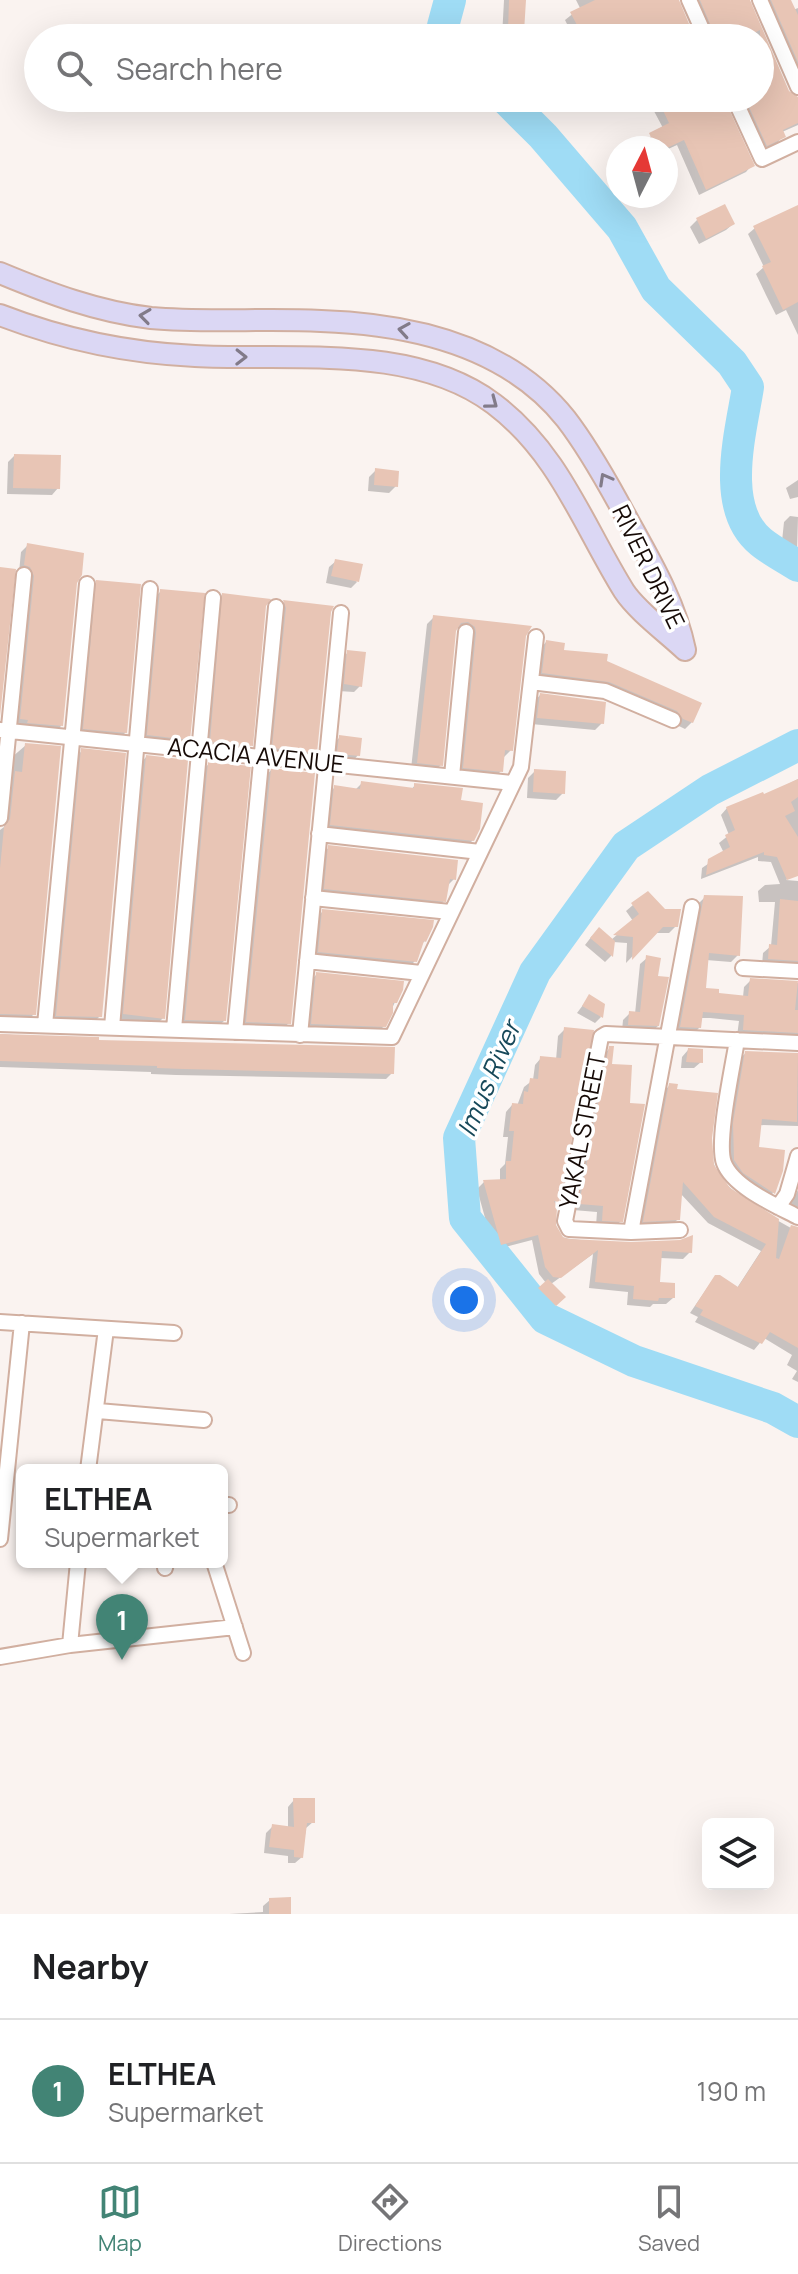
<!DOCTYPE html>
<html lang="en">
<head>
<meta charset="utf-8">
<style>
  body { margin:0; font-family:Manrope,sans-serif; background:#f6f6f6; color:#202124 }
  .controls { position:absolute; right:24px; bottom:24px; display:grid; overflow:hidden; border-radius:12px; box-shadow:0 8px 32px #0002 }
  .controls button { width:72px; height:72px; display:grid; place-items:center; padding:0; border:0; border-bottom:2px solid #e0e0e0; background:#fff; color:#202124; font:40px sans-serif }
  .compass { position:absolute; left:606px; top:136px; width:72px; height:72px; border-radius:50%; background:#fff; box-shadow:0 8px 32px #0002; rotate:6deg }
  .you { position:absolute; left:464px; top:1300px; width:28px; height:28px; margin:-20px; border:6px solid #fff; border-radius:50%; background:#1a73e8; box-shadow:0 0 0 12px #1a73e833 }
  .badge { display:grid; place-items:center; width:52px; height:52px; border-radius:50%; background:#428475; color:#fff; font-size:26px; font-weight:700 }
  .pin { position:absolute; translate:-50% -66px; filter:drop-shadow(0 2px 4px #0008) }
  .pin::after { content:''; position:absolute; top:42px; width:28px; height:24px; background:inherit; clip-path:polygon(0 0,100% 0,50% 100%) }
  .popup { position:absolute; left:16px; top:1464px; width:212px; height:104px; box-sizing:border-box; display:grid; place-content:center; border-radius:12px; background:#fff; filter:drop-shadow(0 2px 6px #0005); font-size:26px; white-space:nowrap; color:#757577 }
  .popup b { font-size:30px; color:#202124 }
  .popup::after { content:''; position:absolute; left:50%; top:100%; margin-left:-16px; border:16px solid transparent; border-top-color:#fff }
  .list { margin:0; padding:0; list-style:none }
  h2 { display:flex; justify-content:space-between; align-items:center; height:104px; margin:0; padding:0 32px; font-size:34px }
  h2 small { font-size:26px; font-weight:400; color:#757577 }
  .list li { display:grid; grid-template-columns:52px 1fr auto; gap:24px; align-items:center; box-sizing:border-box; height:144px; padding:0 32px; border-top:2px solid #e0e0e0 }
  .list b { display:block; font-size:30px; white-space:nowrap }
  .list p { margin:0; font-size:26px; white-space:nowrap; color:#757577 }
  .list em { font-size:26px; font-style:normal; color:#757577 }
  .icon { flex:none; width:44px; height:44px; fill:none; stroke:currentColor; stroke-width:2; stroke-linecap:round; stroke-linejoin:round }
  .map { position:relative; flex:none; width:798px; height:1914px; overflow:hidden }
  .search { position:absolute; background:#fff; box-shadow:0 8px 32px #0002; left:24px; right:24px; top:24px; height:88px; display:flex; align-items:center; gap:20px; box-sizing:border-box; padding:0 28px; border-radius:44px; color:#757577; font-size:30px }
  .sheet { height:248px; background:#fff }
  nav { display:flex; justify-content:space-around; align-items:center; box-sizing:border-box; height:112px; border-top:2px solid #e0e0e0; background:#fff; font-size:22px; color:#757577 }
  nav a { display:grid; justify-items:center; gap:4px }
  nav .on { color:#428475 }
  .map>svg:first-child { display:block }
</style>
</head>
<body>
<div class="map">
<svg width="798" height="1914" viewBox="0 0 798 1914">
  <rect width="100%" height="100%" fill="#faf3f0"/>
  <path fill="#0003" d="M504,0H523L522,31L515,38L502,37Z
    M576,0H677L691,38H574L565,20L580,8Z
    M689,0H748L787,92L798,98V125L782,132L783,136L777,143L760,151L734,98H760V38H714L713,35L708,38Z
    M761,0H788L793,10L798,8V83Z
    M625,98H640L627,103Z
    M647,98H722L752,165L746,172L699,195L677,145L666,150V148H648L646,140L663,128Z
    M724,206L733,224L726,230L699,244L690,227L697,220Z
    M798,207V335L786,310L776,315L766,295L756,274L764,267L748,234L755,228Z
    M14,456L58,488L52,495L7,494L8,462Z
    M376,470L396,486L389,493L368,491L369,477Z
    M798,480V497L790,499L786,488Z
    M790,516L798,517L797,552L781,551L784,522Z
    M27,546L75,582L61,726L55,732L14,725L19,572L21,552Z
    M336,561L357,582L351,588L326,583L329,567Z
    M97,582L126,732L119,739L78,735L90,589Z
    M161,591L188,739L182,745L142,741L154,598Z
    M222,595L264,605L251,745L244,752L204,748L216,602Z
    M284,602L331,608L315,752L309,758L267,754L278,609Z
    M434,617L529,628L524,635L511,750L504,757L501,771L494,778L457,774L466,631L458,628L455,629L441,765L434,771L411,769L427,624Z
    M546,642L562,652L605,662L699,704L692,722L685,729L601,688L536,679L540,649Z
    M348,652L360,686L354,692L338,691L342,659Z
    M540,695L602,723L595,730L531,724L534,702Z
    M340,737L358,755L352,762L332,760L333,744Z
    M26,745L34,1014L27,1021H0V830L4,827L11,758Z
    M82,751L100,1016L93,1023L50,1022L75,757Z
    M146,757L163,1018L156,1025L117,1020L140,764Z
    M209,764L224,1021L217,1027L179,1026L202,770Z
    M271,770L289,1023L282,1029L240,1028L265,777Z
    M535,771L563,793L556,800L527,798L528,778Z
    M798,779V872L786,880L798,881V971L762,965L763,953L771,946L775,902H759L758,891L765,885L780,884L771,862L758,861V857L701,879L702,868L724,853L719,843L729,835L721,815L727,808L763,797Z
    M362,783L411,790L415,785L459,802L473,840L466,847L325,831L328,794L335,787L355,790Z
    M329,847L454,879L447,886L444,901L437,907L319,895L323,854Z
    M705,897L738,955L731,962L706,960L704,990L717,995L743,997L744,987L751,980L798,983V1043L737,1036L739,1021L710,1018H700L699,1028L693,1034L674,1033L698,904Z
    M633,905L676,926L669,933H655L626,963L627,943L613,942L611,956L605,962L585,945L592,936L611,940L633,921L626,911Z
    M323,911L425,941L420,945L415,961L408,968L312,958L316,918Z
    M647,958L656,978L658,1026L651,1032L622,1031L623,1020L630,1013L635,1014L640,964Z
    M317,974L395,1002L384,1026L377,1033L305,1030L310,981Z
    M589,997L601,1017L595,1023L577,1013Z
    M565,1029L554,1226L562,1238L690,1252L683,1259L660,1258L658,1284L673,1298L666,1304H653L650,1307L627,1305L628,1292L589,1288L593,1254L551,1284L563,1297L548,1311L533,1296L546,1283L539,1274L532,1240L494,1250L477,1189L484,1182H500V1169L505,1164L508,1137H503L506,1112L512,1105L517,1106L524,1087L533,1080L535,1065L541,1058L556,1060L558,1036Z
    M0,1034L97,1041L392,1073L386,1079L176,1075L151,1074V1072L0,1067Z
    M610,1048L621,1221L614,1227L596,1226L597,1212L573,1210L603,1055Z
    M688,1050L701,1062L694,1068H681L682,1057Z
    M746,1053L798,1055V1126L759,1125L757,1149L773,1193L767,1199L728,1167V1131L739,1059Z
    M670,1085L710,1153L719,1178L750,1205L798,1232V1382L792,1379L797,1371L787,1365L792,1355L764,1338L754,1350L695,1322L698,1317L690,1313L716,1275L737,1288L761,1251L708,1223L680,1193L678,1219L671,1226L638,1227L663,1092Z
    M798,1190V1217L787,1210Z
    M294,1800L313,1822L306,1828L302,1857L295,1863H288V1856L264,1853L266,1833L272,1827L288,1828V1807Z
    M270,1900L289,1914H229L263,1912V1906Z"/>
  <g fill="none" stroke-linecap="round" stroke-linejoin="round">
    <path stroke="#9fdcf5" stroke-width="32" d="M447,38L443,26L450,0
      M505,98L543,136L622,228L656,289L732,363L748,387C741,432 719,508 761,542C772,551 786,558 798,566
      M798,745L710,790L626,846L535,972L459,1138L465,1218L545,1318L634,1361L773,1408L798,1422"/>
  </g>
  <path fill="#e8c5b5" d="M509,0H526L524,32L508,31Z
    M595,0H679L695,38H584L570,12Z
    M700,0H750L789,91L798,97V123L783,130L786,137L767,146L745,98H760V30L744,38H716Z
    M771,0H791L798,15V62Z
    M657,98H724L755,166L706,190L684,140L667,148H656L649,133L669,123Z
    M725,204L735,224L706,239L696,218Z
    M798,205V302L783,310L762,266L771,262L753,226Z
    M14,454L61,455L60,489L13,488Z
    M375,468L399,471L398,487L374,485Z
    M27,543L84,553L82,575L77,583L63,726L27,723L28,720L20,719L34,576L30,567L24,565Z
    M335,559L363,564L359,582L331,576Z
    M0,567L16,569L0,716Z
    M96,580L141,584L127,733L83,729Z
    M160,589L205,593L190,740L147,735Z
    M222,593L271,599L266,606L253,746L210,742Z
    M283,600L334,606L331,612L317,753L272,748L286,608Z
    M433,615L532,626L526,636L513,751L505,750L503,772L463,768L476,633L475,627L468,622L461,623L456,631L443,766L417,763Z
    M546,640L565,643L564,650L608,654L607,661L702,703L693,723L683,719L677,711L609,682L542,673Z
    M347,650L366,652L362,687L344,684Z
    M540,693L606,702L604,724L537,718Z
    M339,735L362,738L360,756L337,754Z
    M25,743L61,746L36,1015L0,1014V868L4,827L10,819L15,771L22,772Z
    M81,748L126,753L102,1017L56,1016Z
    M146,755L188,760L165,1019L123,1014Z
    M208,762L251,766L226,1021L185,1020Z
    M271,768L315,773L291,1024L246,1022Z
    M534,769L566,771L565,794L533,792Z
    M798,779V797L791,802L795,811L785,816L798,837V876L787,880L777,857L764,855V852L706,875L708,859L730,847L725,835L735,830L726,807L763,792L764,794Z
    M361,781L414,788V783L463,788L461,800L483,803L480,829L474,841L330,825L334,785L360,789Z
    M328,845L458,860L456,880L450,879L446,902L324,889Z
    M648,891L665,909H681L678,927H663L632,960L633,937L613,935L639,914L631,903Z
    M704,895L743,896L740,956L709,953L706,988L719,989V993L748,996L750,978L798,981L795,1010H798V1033L743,1030L744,1015L703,1012L701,1028L680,1027Z
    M780,899L798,901V961L768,959L769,944L777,945Z
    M322,909L434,920L433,927L426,942L424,941L417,962L318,952Z
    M599,927L615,941L613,957L590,938Z
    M646,955L661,958L658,976L669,977L659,1026L628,1025L629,1011L640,1012Z
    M316,972L404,981L403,990L397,1003H393V1013L386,1027L311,1024Z
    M589,994L605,1004L603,1018L582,1006Z
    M564,1027L594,1030L559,1202L554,1201L557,1208L556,1225L563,1237L569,1239L631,1242L680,1240L693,1235L692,1253L662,1251L660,1282L675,1283V1298H659L658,1301L633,1299L634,1286L595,1282L598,1250L561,1278L553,1277L545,1267L538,1235L501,1245L483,1180L506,1179V1161H511L514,1131H509L512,1103L523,1104L524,1091L528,1092L530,1078L538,1079L540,1056L561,1058Z
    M0,1034L99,1037V1040L395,1047L394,1074L184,1069L157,1068V1066L0,1061Z
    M609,1046H614L612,1064L632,1065L630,1103L645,1104L623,1222L602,1221L603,1206L579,1204Z
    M688,1048L703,1049V1063L686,1062Z
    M745,1051L798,1053L797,1122L762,1119L759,1147L785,1150L783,1171L775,1194L743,1173L734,1160L733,1123Z
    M669,1083L678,1084L677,1089L718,1093L712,1138L714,1165L730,1188L779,1219L776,1258L779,1259L791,1225L798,1227V1348L770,1332L762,1344L700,1315L703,1310L695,1306L715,1275H720L738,1287L766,1244L714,1217L683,1182L680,1220L643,1222Z
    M548,1279L566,1297L556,1306L538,1288Z
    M293,1798H315V1823H307L303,1858L294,1857V1850L269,1847L272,1824L294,1827Z
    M291,1897V1914H269V1898Z"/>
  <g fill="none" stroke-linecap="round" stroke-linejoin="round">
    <g stroke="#d1afa0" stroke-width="18">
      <path id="street" d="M689,0L706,38
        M760,0L798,87
        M734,98L762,159L798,142
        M531,682L605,691L673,720
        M0,730L513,783
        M452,776L466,632
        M0,818L24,575
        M319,834L480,852
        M313,898L450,912
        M307,961L421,973
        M743,968L798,971
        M0,1024L392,1037L521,767L536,637
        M45,1025L87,584
        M112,1027L150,589
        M174,1029L213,598
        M235,1032L276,607
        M300,1035L341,613
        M737,1040C733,1066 716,1142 724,1163C733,1187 777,1206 798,1217
        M778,1207L787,1194L798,1156
        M680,1230L631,1232L569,1229L565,1221L601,1037L606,1034L798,1043
        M631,1232L692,907
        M0,1322L174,1333
        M98,1411L204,1420
        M88,1470L106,1329
        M222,1505H229
        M0,1539L22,1323
        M214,1562L243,1653
        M165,1568L166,1562
        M70,1645L78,1562
        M0,1657L70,1645L235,1627"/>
    </g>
    <g stroke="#d1afa0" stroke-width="24">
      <path id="secondary" d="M0,273C48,293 98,312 151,318C207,323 264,318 321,321C411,324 507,345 566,419C586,445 602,473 618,502C643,549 674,596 685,650
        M0,315C62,339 128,353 195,356C291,361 413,343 494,404C559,453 583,525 624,591C637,611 667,633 685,650"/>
    </g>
    <use href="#street" stroke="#fff" stroke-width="14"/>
    <use href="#secondary" stroke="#dbd7f4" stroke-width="20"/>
  </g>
  <defs><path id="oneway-chevron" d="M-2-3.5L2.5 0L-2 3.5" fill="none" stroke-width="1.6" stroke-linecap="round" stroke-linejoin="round" transform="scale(2)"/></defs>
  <g stroke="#827b89">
    <use href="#oneway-chevron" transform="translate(145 316) rotate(-172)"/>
    <use href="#oneway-chevron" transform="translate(404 330) rotate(-171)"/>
    <use href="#oneway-chevron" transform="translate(241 357) rotate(1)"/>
    <use href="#oneway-chevron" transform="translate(492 403) rotate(37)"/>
    <use href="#oneway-chevron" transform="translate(605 479) rotate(-119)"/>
  </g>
  <g text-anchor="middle" stroke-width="7" stroke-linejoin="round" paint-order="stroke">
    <g font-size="24" fill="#160a06" stroke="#fff">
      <text transform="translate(648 567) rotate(64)" y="8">RIVER DRIVE</text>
      <text transform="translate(256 756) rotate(6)" y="8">ACACIA AVENUE</text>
      <text transform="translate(583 1131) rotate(-79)" y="8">YAKAL STREET</text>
    </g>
    <g font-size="26" font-style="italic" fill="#17495a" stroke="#fff">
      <text transform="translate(489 1079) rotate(-67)" y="9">Imus River</text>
    </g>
  </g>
</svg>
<div class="controls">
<button><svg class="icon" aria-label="layers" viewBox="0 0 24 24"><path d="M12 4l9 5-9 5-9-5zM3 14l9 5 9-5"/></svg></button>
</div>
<svg class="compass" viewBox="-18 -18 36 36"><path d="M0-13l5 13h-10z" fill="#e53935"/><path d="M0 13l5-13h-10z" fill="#757577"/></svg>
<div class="you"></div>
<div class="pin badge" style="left:122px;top:1660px">1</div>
<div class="popup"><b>ELTHEA</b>Supermarket</div>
<div class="search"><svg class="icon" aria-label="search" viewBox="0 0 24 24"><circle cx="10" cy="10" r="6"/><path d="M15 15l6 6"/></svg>Search here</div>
</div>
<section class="sheet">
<h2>Nearby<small></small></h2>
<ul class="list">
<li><span class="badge">1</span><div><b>ELTHEA</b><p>Supermarket</p></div><em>190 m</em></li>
</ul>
</section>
<nav>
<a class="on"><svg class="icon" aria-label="map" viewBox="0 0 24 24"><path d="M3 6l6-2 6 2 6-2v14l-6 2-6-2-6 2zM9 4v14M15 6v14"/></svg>Map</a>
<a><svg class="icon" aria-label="directions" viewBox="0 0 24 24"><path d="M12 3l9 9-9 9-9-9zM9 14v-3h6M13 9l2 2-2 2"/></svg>Directions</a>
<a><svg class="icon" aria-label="saved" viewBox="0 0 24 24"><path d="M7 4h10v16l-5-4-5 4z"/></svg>Saved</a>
</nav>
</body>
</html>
